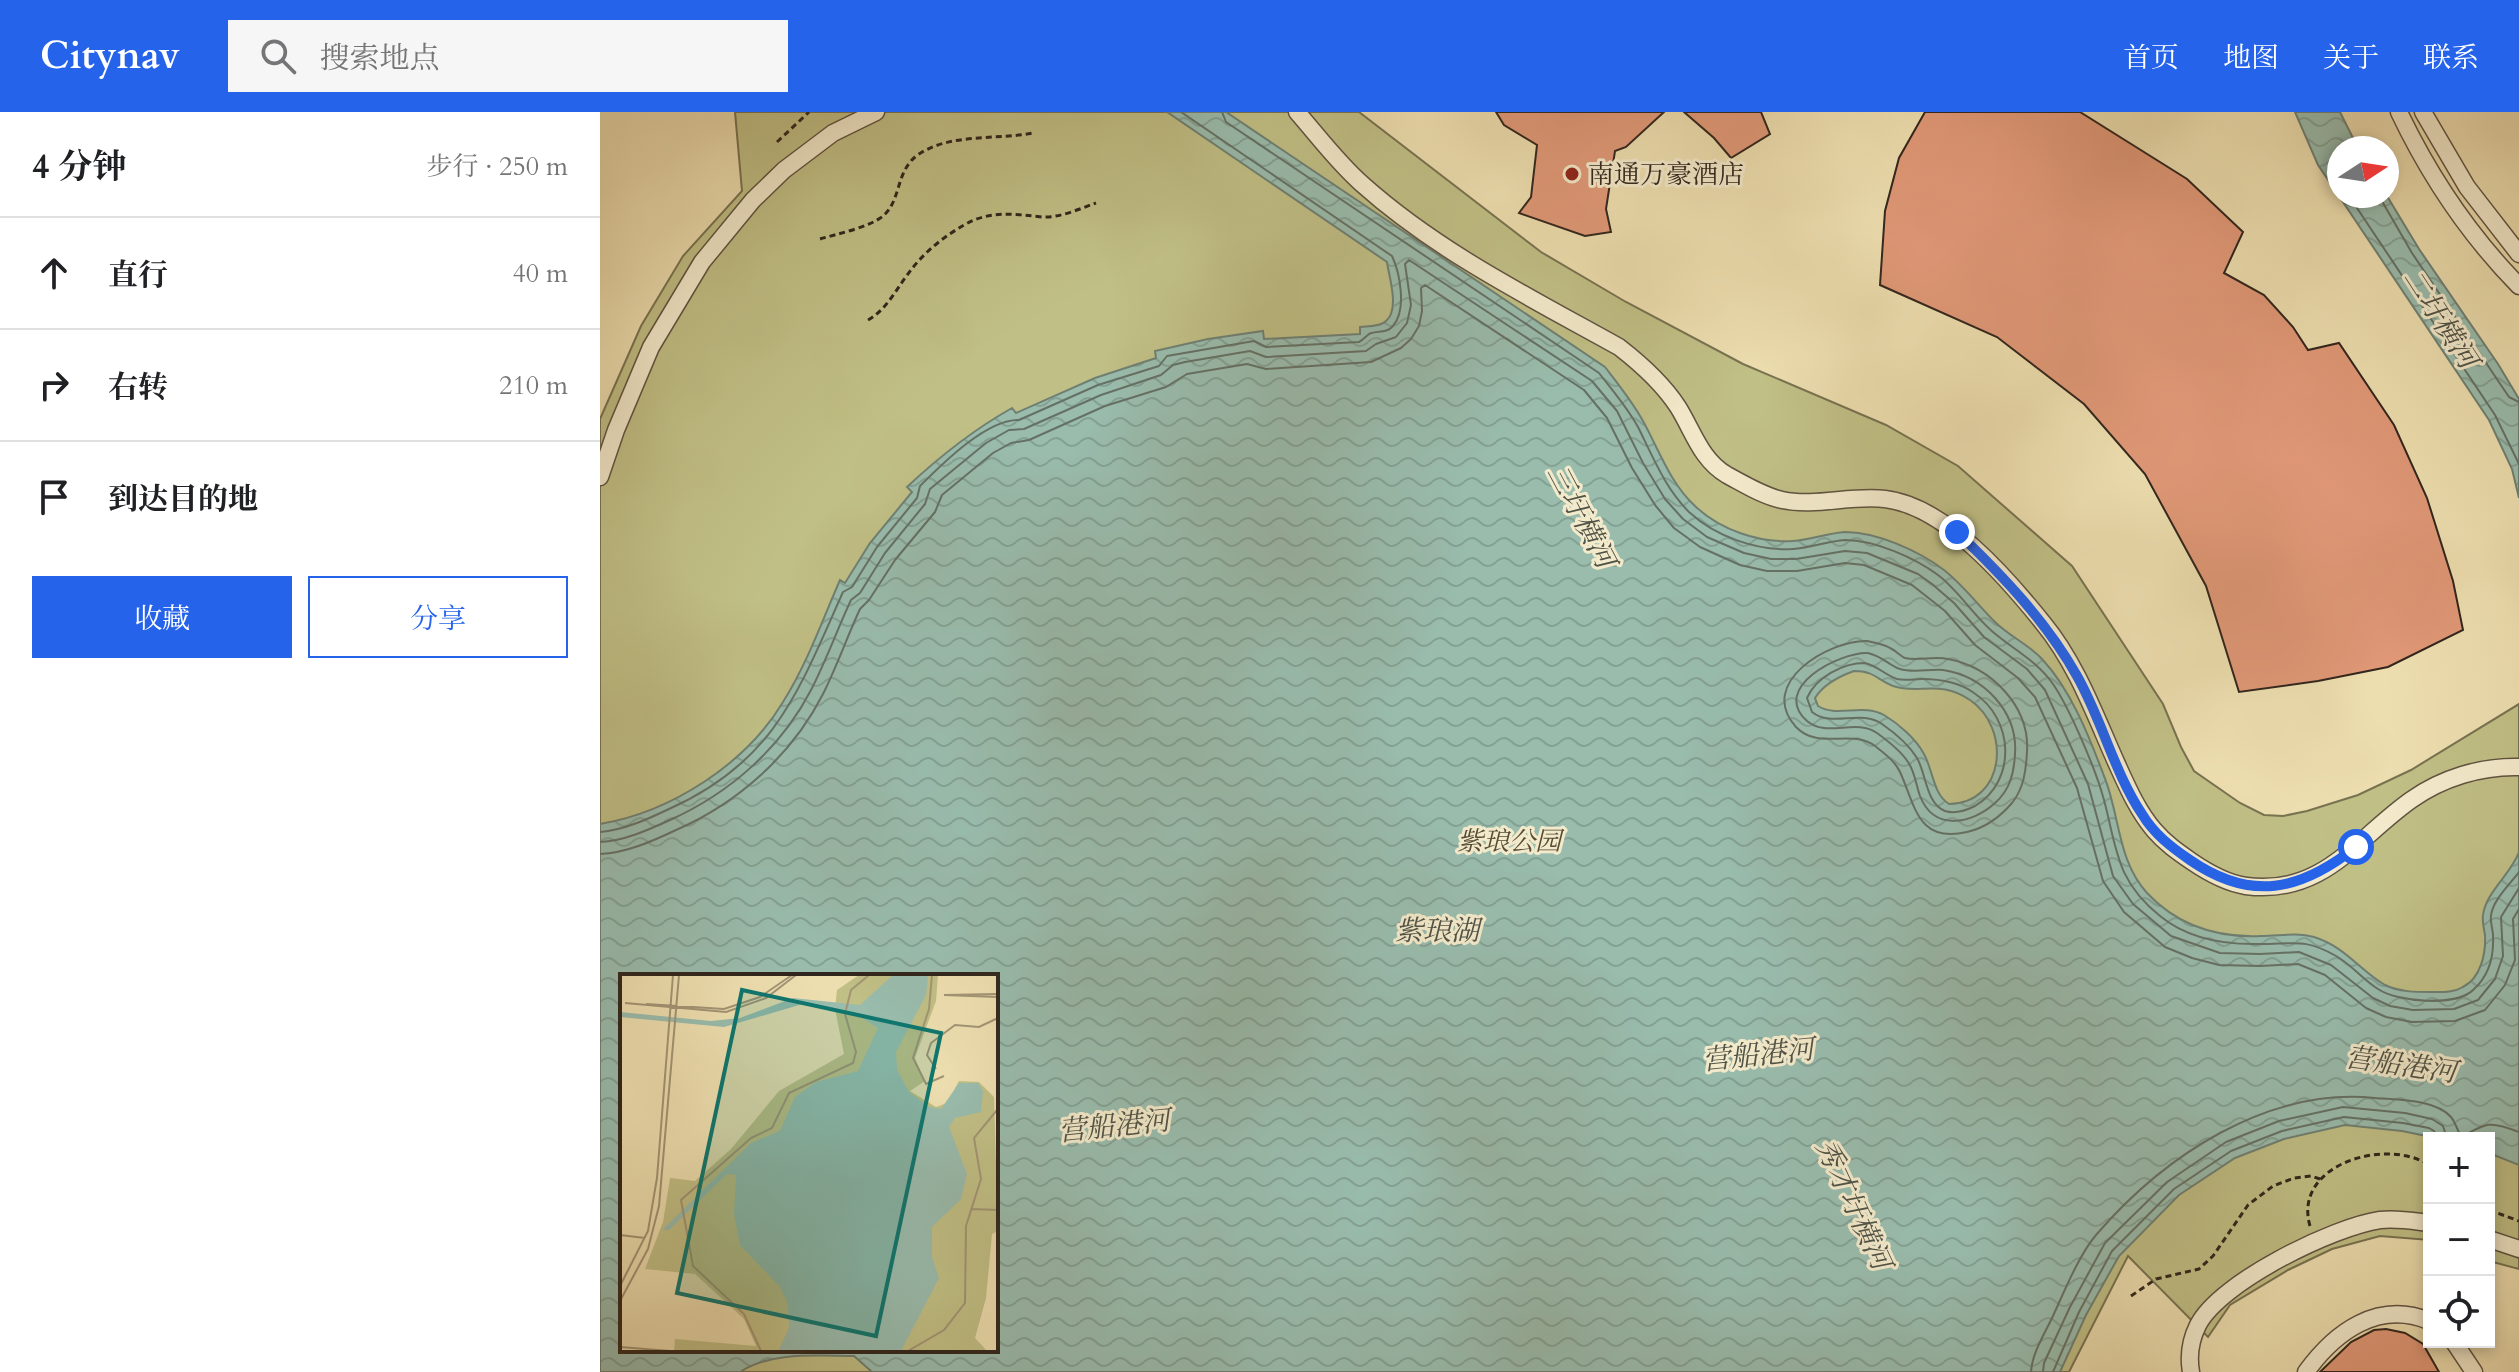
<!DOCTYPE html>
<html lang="zh">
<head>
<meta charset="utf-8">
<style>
  body { margin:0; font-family:Cardo,"Noto Serif SC",serif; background:#f6f6f6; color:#202124 }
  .controls { position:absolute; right:24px; bottom:24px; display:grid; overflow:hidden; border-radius:0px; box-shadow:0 4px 12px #0003 }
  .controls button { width:72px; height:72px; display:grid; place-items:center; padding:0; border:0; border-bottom:2px solid #e0e0e0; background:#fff; color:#202124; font:40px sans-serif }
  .compass { position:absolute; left:1727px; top:24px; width:72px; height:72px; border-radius:50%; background:#fff; box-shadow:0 4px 12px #0003; rotate:78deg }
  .stop { position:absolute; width:24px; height:24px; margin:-18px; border:6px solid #2563eb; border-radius:50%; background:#fff }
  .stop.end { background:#2563eb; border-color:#fff; box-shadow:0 2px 8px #0008 }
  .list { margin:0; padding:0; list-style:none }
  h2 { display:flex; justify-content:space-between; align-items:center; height:104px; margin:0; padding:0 32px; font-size:34px }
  h2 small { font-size:26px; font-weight:400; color:#757577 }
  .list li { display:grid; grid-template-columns:52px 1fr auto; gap:24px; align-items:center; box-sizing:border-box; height:112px; padding:0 32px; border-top:2px solid #e0e0e0 }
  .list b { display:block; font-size:30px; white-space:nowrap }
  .list em { font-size:26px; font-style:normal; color:#757577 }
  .actions { display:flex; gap:16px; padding:24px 32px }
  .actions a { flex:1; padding:18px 0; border:2px solid #2563eb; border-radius:0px; text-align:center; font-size:28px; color:#2563eb }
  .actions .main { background:#2563eb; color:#fff }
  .icon { flex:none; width:44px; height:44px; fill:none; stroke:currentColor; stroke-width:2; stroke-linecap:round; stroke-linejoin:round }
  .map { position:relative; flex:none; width:1919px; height:1260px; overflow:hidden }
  header { display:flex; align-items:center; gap:48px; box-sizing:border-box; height:112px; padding:0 40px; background:#2563eb; color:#fff }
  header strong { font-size:38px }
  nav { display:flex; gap:44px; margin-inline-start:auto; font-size:28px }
  .search { width:560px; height:72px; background:#f6f6f6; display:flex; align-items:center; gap:20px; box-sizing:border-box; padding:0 28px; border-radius:0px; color:#757577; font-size:30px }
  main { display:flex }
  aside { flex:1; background:#fff }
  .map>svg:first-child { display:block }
</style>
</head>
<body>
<header>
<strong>Citynav</strong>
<div class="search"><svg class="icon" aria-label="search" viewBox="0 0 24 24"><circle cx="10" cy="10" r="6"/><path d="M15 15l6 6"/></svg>搜索地点</div>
<nav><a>首页</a><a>地图</a><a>关于</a><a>联系</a></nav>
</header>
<main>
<aside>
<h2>4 分钟<small>步行 · 250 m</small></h2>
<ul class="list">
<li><svg class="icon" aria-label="ahead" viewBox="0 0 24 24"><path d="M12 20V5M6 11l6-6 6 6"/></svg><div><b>直行</b></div><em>40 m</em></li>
<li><svg class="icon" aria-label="right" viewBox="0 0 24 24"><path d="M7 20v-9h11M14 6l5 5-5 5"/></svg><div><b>右转</b></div><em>210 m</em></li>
<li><svg class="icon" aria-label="arrive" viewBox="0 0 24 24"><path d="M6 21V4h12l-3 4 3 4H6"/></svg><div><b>到达目的地</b></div></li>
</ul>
<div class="actions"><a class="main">收藏</a><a>分享</a></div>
</aside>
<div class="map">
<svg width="1919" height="1260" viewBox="0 0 1919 1260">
  <defs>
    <pattern id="water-waves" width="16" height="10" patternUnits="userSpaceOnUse" patternTransform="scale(2)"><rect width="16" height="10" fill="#99bcad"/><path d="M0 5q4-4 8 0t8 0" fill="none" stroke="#84a194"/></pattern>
  </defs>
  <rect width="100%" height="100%" fill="#eddeaf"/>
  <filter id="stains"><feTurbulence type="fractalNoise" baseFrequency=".0025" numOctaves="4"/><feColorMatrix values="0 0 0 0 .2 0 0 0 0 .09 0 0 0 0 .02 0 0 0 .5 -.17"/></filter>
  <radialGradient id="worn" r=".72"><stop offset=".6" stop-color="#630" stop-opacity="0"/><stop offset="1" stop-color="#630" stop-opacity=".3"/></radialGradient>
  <path fill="#c0bf85" stroke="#787251" stroke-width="2" fill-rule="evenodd" d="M135,0H759L941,140L1026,190L1143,252L1286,313L1358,354L1472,454L1563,592L1581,635L1594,659L1640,691L1664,703L1683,704L1707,699L1758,683L1811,658L1919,592V1157L1889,1149V1026H1829V1128L1780,1124L1732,1137L1688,1158L1630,1193L1608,1225L1528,1144L1469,1260H0V307L41,214L83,144L142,79ZM22,864H396V1238H22Z"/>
  <path fill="url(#water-waves)" stroke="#6f8073" stroke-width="2" fill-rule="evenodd" d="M567,0H626L1005,255C1019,273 1032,289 1043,309C1059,338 1070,371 1095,394C1120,418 1159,431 1193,429C1210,428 1228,421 1245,420C1277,420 1319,439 1344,458C1363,473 1378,493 1395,510C1409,524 1428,532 1442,547C1471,578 1489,624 1504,664C1520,703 1517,748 1547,781C1578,814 1617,826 1661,824C1680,824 1696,820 1714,825C1746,835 1759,858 1785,873C1799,880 1816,880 1831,880C1842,880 1853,881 1863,875C1881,866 1886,841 1885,823C1884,817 1882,809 1883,803C1886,780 1911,762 1919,740V1053L1889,1041V1026H1836L1802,1019L1745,1013L1684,1027L1635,1046L1579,1083L1519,1144L1486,1203L1460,1260H272L254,1244C218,1244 172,1239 140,1260H0V712C71,700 146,652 183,590C207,552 222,509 240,468L245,471L270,431L312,380L307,375C340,344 373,318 412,296L416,301L495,266L556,246L555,239L608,227L663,219L664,227L760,222V215C768,214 780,215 786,209C800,197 789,165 787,150ZM1254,559C1275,559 1277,568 1293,574C1319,583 1340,567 1370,588C1411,616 1406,691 1349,692C1333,682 1333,658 1324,642C1316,627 1299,612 1284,603C1263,591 1236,606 1218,594L1215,586C1223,573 1240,564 1254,559ZM22,864H396V1238H22Z
    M1695,0H1740L1758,36H1739V84L1718,53Z
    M1739,84H1787L1819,137L1898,252L1919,287V386L1912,357L1889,308Z"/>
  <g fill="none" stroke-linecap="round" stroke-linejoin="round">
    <path stroke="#657165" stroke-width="2" d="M622,0L626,10L999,261C1013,279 1027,295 1038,315C1053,345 1065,376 1089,400C1116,425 1157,439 1193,437C1210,436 1228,429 1245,428C1275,428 1315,446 1338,463C1359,479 1373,503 1393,520C1414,538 1437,549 1453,572C1470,597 1496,658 1504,688C1517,737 1516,769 1560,804C1588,827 1624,833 1660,832C1694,832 1705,826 1736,844C1752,853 1763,868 1778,877C1797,890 1856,895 1873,878C1889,864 1894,845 1893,824C1893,818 1890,810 1891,804C1892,789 1910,772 1919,760
      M1749,84L1895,303L1919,352
      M1779,84L1812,141L1909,285L1919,290
      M1267,529C1275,531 1283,532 1290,536C1295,538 1300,544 1305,546C1318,549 1334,544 1348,547C1391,555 1430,594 1427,640C1426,658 1424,676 1412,691C1400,705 1385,716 1367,720C1317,732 1315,692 1300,660C1295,649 1284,641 1275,634C1251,616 1219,639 1196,615C1156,571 1229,528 1267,529Z
      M1268,541C1284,545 1288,553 1300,557C1312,561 1329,557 1343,558C1384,564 1418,600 1415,642C1414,661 1410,678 1395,691C1372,712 1334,720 1320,684C1316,673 1315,660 1308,650C1301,639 1288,629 1277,621C1256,606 1227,626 1207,609C1170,576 1239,540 1268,541Z
      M1265,551C1278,554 1285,563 1297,567C1305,569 1314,567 1322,567C1340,567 1359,570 1374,581C1414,607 1417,669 1375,694C1367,698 1355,702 1345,699C1326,692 1326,661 1317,646C1309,633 1295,621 1282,612C1260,597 1232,616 1212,600L1207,586C1216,565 1243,551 1265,551Z
      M0,720C24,718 48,707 69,697C175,650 199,578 243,480L252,475L277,435L317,386L320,374C343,351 387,307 419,308L498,273L559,254L567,244L654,229L666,235L759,230C763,228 765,225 769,222C777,218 786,222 793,214C807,198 800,161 792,144L581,0
      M0,730C24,729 48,718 70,708C130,681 181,636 211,578C226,549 237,518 251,488L260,481L285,441L325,392L330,377L386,331L409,318L424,317L501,283L561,263L573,253L585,250L650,239L666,245L766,239L776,232L796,225L807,211L811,193L805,152L809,148L992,269L1017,299L1043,351L1065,387L1083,407L1107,425L1144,441L1171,447H1196L1245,439L1267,441L1318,462L1332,472L1354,491L1384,525L1427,557L1445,578L1488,672L1513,764L1533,792L1571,824L1620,841L1660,842L1699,840L1731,853L1773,886L1790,894L1813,898L1854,897L1878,888L1895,867L1903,844L1901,805L1919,776
      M0,742C26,741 53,729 76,718C138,691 192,643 223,582C237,554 247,525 260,497L269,488L295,448L335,400L342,383L393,341L411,331L429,328L505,294L566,275L587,262L647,252L666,257L771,250L801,236L811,227L819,214L822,199L821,176L825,173L984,278L1007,306L1032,356L1055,393L1074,416L1100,435L1140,453L1167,459H1197L1245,451L1264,453L1312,473L1345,499L1375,533L1418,566L1435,585L1477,676L1503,769L1524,800L1565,835L1592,846L1619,853L1660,854L1698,852L1725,863L1766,896L1786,905L1812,910L1855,909L1885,898L1905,873L1915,848L1913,807L1919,797
      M1431,1260C1432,1241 1445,1221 1453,1204C1464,1180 1479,1143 1496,1123C1564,1044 1667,975 1775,986C1797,988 1835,987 1851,1005C1856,1011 1857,1019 1862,1025C1887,1010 1891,1009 1919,1020
      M1443,1260L1444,1251L1470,1195L1505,1131L1567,1070L1626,1030L1679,1009L1743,995L1805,1001L1832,1007L1843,1014L1847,1026
      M1453,1260L1479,1200L1512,1139L1574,1077L1631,1039L1682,1019L1744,1005L1803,1011L1829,1016L1834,1019L1837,1026"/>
  </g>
  <path fill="#e09877" stroke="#31261d" stroke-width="2" d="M896,0H1064L1026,35L1015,39L1006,97L1011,120L985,124L919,101L931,85L937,33L904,13Z
    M1084,0H1161L1170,22L1131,46L1114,26Z
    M1325,0H1480L1587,67L1643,120L1624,161L1664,183L1693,215L1708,238L1739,231L1794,313L1827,386L1853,469L1863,518L1788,555L1718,569L1639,580L1606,474L1545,362L1484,292L1397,225L1280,173L1285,99L1299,46Z
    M1786,1217L1805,1221L1823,1232L1839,1260H1720L1751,1230L1774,1218Z"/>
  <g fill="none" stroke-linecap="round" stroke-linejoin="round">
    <g stroke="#605442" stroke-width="19">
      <path id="minor" d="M697,0C718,24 738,51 762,72C838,140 931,186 1019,235C1041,252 1063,272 1078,295C1093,319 1101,348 1127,363C1144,372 1163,384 1182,388C1215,395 1251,383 1285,387C1345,394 1407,466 1443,511C1476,551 1495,603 1516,650C1527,674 1537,698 1554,718C1565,731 1578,740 1591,749C1607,760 1626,771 1646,774C1723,784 1756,727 1811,688C1842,666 1881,654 1919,655
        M1799,0C1829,63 1870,124 1919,174
        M1823,0L1867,75L1919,142
        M0,365L16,318L51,235L102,150L153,88L184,58L233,21L276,0
        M1889,1127L1919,1137
        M1854,1230L1874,1260
        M1591,1260C1588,1243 1590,1229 1598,1213C1620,1170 1733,1115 1780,1108C1797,1106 1813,1109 1829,1111
        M1706,1260C1735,1220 1778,1188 1829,1209"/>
    </g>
    <path stroke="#31261d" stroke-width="3" stroke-dasharray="6 4" stroke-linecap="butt" d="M177,30L209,0
      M220,127C237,122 270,115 283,104C302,88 295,58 319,42C351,21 397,28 433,21
      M268,208C287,197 295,179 308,162C322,142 343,125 364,113C390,98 414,102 442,105C460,106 479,97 496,91
      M1889,1098L1919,1109
      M1710,1114C1692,1052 1787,1025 1829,1053
      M1531,1184L1556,1167L1599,1157L1613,1144L1648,1093L1673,1074L1694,1066L1711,1064L1720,1067"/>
    <use href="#minor" stroke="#f3eacb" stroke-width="16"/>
  </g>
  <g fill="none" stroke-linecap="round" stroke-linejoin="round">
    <path stroke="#2563eb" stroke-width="10" d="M1357,420C1402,463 1446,509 1477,564C1502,608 1514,660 1542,702C1554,722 1571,735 1590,748C1651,790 1700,779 1756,735"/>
  </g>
  <circle fill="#8f2418" stroke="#f3eacb" stroke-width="3" cx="972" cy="62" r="8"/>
  <g text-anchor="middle" stroke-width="6" stroke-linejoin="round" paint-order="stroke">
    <g font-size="26" fill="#31261d" stroke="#f3eacb" text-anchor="start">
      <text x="988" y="71">南通万豪酒店</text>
    </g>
    <g font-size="26" font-style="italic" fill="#554c37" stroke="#f3eacb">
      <text x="909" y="738">紫琅公园</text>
    </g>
    <g font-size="28" font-style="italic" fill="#505348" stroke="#f3eacb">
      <text transform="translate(1841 206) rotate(57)" y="10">二圩横河</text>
      <text transform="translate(982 404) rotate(62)" y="10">三圩横河</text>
      <text x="837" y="828">紫琅湖</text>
      <text transform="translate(1158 942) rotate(-6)" y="10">营船港河</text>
      <text transform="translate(1801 952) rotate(8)" y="10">营船港河</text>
      <text transform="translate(514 1013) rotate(-6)" y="10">营船港河</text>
      <text transform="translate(1254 1092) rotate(65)" y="10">秀才圩横河</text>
    </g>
  </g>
  <g transform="translate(20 862)">
    <rect width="378" height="378" fill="#eddeaf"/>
    <path d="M239,1H318L316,27L295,84L305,107L290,117L316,133L327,129L339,107L359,108L374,123L378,257L372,260L366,324L355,364L367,377H54L55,365L136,372L124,345L75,300L25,295L43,248L50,204L75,207L111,175L159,117L224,80L215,35L217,16Z" fill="#c0bf85"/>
    <path d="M273,1H308L306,21L276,78L277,96L289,118L307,132L321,135L339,109H358L363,117L361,138L335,144L329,153L347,200L341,225L312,253V283L319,304L281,377H158L169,354L168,330L160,313L120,271L114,240L116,201L107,200L49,256H42L131,169L160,157L175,123L196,108L238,97L258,54L234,39L186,29L104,53L0,43V38L91,47L120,44L173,24L240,31Z" fill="#99bcad"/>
    <path fill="none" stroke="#a29475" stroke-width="2" d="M312,1L309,35L293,84L306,110L324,102M324,21L378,23M324,21L378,20M5,29L106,38L146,24L176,1M26,30L104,35L140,23L172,1M316,95L307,81L311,69L335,51L359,53L378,44M351,235L378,236M0,261L25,264M0,312L28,257L37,204L53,1M0,327L28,275L39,232L59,1M0,373L50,377M141,377L124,340L73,292L61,226L131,164L152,154L169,119L233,89L236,78L225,40L231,16L249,1M288,377L324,356L345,329L346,252L361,205L354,164L377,136"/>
    <path fill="#0f766e" fill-opacity="0.15" stroke="#0f766e" stroke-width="4" d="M122,16L321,59L256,362L57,319Z"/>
    <rect width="378" height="378" fill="none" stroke="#31261d" stroke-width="4"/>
  </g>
  <rect width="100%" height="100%" filter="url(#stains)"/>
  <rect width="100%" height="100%" fill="url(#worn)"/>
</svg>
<div class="controls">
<button>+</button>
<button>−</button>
<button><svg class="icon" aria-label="locate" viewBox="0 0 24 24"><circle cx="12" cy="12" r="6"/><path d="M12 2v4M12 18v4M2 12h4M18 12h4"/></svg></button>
</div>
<svg class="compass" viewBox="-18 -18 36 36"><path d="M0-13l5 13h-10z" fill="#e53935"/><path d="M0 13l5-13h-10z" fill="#757577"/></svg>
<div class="stop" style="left:1756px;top:735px"></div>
<div class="stop end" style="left:1357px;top:420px"></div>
</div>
</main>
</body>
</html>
